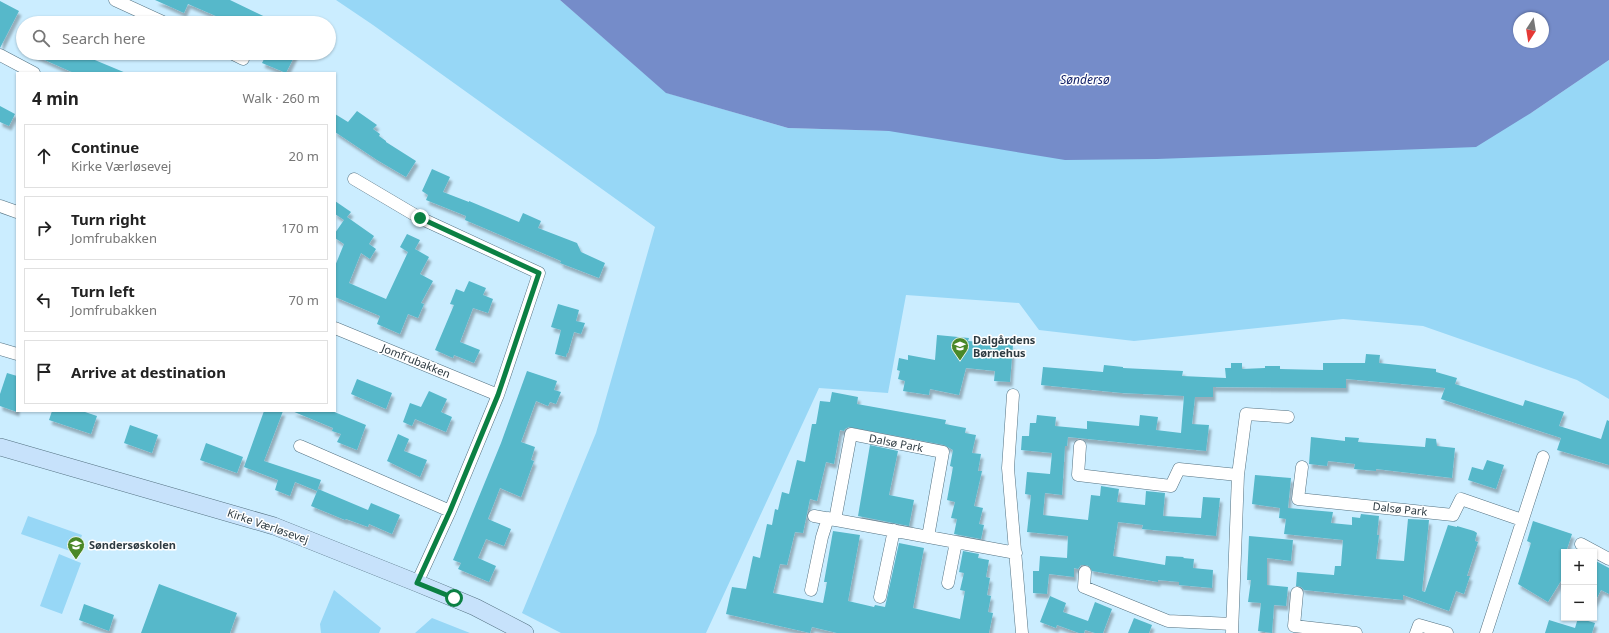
<!DOCTYPE html>
<html lang="en">
<head>
<meta charset="utf-8">
<style>
  body { margin:0; font-family:"Noto Sans",sans-serif; background:#f2f2f2; color:#222 }
  .controls { position:absolute; right:12px; bottom:12px; display:grid; overflow:hidden; border-radius:0px; box-shadow:0 1px 3px #0004 }
  .controls button { width:36px; height:36px; display:grid; place-items:center; padding:0; border:0; border-bottom:1px solid #e0e0e0; background:#fff; color:#222; font:20px sans-serif }
  .compass { position:absolute; left:1513px; top:12px; width:36px; height:36px; border-radius:50%; background:#fff; box-shadow:0 1px 3px #0004; rotate:192deg }
  .stop { position:absolute; width:12px; height:12px; margin:-9px; border:3px solid #0b8043; border-radius:50%; background:#fff }
  .stop.end { background:#0b8043; border-color:#fff; box-shadow:0 1px 4px #0008 }
  .list { margin:0; padding:0; list-style:none }
  h2 { display:flex; justify-content:space-between; align-items:center; height:52px; margin:0; padding:0 16px; font-size:17px }
  h2 small { font-size:13px; font-weight:400; color:#767676 }
  .list li { display:grid; grid-template-columns:26px 1fr auto; gap:12px; align-items:center; box-sizing:border-box; height:64px; margin:0 8px 8px; padding:0 8px; border:1px solid #e0e0e0; border-radius:0px }
  .list b { display:block; font-size:15px; white-space:nowrap }
  .list p { margin:0; font-size:13px; white-space:nowrap; color:#767676 }
  .list em { font-size:13px; font-style:normal; color:#767676 }
  .icon { flex:none; width:22px; height:22px; fill:none; stroke:currentColor; stroke-width:2; stroke-linecap:round; stroke-linejoin:round }
  .map { position:relative; flex:none; width:1609px; height:633px; overflow:hidden }
  .search { position:absolute; background:#fff; box-shadow:0 1px 3px #0004; left:16px; top:16px; width:320px; height:44px; display:flex; align-items:center; gap:10px; box-sizing:border-box; padding:0 14px; border-radius:22px; color:#767676; font-size:15px }
  .panel { position:absolute; background:#fff; box-shadow:0 1px 3px #0004; left:16px; top:72px; width:320px; height:340px; border-radius:0px }
  .map>svg:first-child { display:block }
</style>
</head>
<body>
<div class="map">
<svg width="1609" height="633" viewBox="0 0 1609 633">
  <defs>
    <filter id="shadow"><feDropShadow dx="2.5" dy="4.5" stdDeviation="1" flood-color="#0004"/></filter>
  </defs>
  <rect width="100%" height="100%" fill="#cbedff"/>
  <path fill="#97d7f6" d="M336,0H560L667,93L788,128L889,131L1531,113L1609,60V399L1577,380L1423,326L1343,319L1134,341L1039,330L1019,303L906,295L888,393L819,388L706,633H561L522,613L596,433L655,227L373,25Z
    M28,516L82,535L76,553L21,534Z
    M59,554L81,563L62,614L40,606Z
    M334,590L381,628L379,633H321L320,624Z
    M432,618L470,633H415Z"/>
  <path fill="#758cc9" fill-rule="evenodd" d="M560,0H1609V60L1531,113L1476,147L1157,159L1065,160L889,131L788,128L666,93ZM1519,18H1543V42H1519Z"/>
  <path fill="#56b8ca" filter="url(#shadow)" d="M155,0H230L278,23H232L188,4L184,13Z
    M0,1L19,11L0,48Z
    M29,53H92L90,58L126,73H74Z
    M267,53H296L286,73L262,63Z
    M0,106L15,114L9,126L0,122Z
    M357,111L377,125L373,129L380,134L379,136L386,141V142L416,161L406,177L377,160L335,132V114L348,122Z
    M432,169L450,177L443,192L469,202V201L519,222L523,213L541,221L538,228L577,243L581,252L605,263L599,278L560,263L561,261L465,220L466,216L426,200L428,195L422,191Z
    M335,201L351,212L347,217L374,236L369,244L376,249L370,259L361,253L349,283L386,299L408,252L400,247L407,234L420,240L415,249L429,257L420,274L433,281L421,303L424,304L418,318L408,314L400,334L377,324L380,316L335,297V266L344,244L335,238V233L344,220L335,214Z
    M469,281L486,288L483,295L493,299L488,313L473,308L460,342L480,350L474,363L454,355L453,358L435,350L454,305L450,304L456,289L464,292Z
    M558,304L579,310L576,321L585,323L581,334L574,332L568,353H567L566,357L555,354L561,330L551,327Z
    M937,335L969,338L968,341L1013,345L1010,382L994,381L995,371L966,368L959,395L930,389L929,395L903,391L905,381L898,379L900,371L897,370L899,358L908,360V355L935,360Z
    M1366,354L1380,355L1379,363L1436,369V372L1457,378L1455,384L1523,406L1525,400L1564,412L1559,426L1601,439L1607,420L1609,421V465L1557,450L1561,438L1441,399L1445,388L1346,379V388L1213,387V397H1195L1192,424L1209,425L1206,451L1068,437L1067,446H1065L1062,495L1045,493L1043,515L1088,520L1091,495L1100,496L1101,486L1119,489L1117,502L1145,505L1146,491L1165,493L1163,516L1201,518L1203,497L1220,498L1216,536L1142,529L1143,525L1118,522L1113,556L1165,565L1166,556L1184,557L1183,558L1194,559L1193,568L1213,570L1212,588L1179,585V582L1158,580V582L1092,571L1089,566L1085,565H1081L1078,569L1074,568V577L1049,574L1047,594L1033,593V571H1039L1040,556L1067,558L1068,536L1027,532L1031,495L1025,494L1027,472L1050,474L1052,453L1021,450L1022,436H1029L1030,423H1036L1037,415L1056,417L1055,426L1087,429V421L1139,426L1140,415L1158,417L1156,430L1181,433L1184,396L1122,393L1041,385L1043,367L1103,372L1104,365L1123,367V368L1183,371L1182,376L1226,378L1225,368H1231V363H1242V369L1265,368V366H1280V369L1323,370V363H1365Z
    M527,371L557,381L554,390L561,392L556,404L550,402L548,406L536,401L521,442L535,447L531,460L534,461L521,497L500,488L488,519L511,529L504,546L486,539L478,558L496,566L489,582L458,569L461,563L453,560L501,443Z
    M7,373L17,376V412L0,406V394Z
    M357,379L392,393L386,409L351,394Z
    M429,391L447,399L441,412L452,417L446,432L415,419L412,426L403,422L410,403L421,407Z
    M832,392L858,397L857,404L946,420L945,424L966,428L965,433L976,435L972,453L981,454L978,471H982L974,506L983,508L979,524L984,525L981,539L954,534L957,519L951,518L955,502L947,500L953,467L950,466L953,450L944,445L849,427L845,429L844,431L840,430L834,464L826,462L817,501L810,499L803,533L795,532L787,565L780,564L773,593L823,603L827,582H824L833,531L860,535L848,601L874,607L875,605L885,607L899,543L924,548L913,608L960,619L965,591L960,590L964,573L959,572L963,551L979,554L978,558L989,560L986,577L990,578L987,595L991,596L988,612L993,613L989,633H837L812,627L810,633L726,614L732,587L746,589L753,556L760,558L767,524L772,525L775,509L778,510L782,492L789,494L797,460L805,462L812,424H816L820,401L830,402Z
    M52,411H82L97,416L91,434L49,420Z
    M264,411H283L264,461L321,480L317,491L295,482L290,496L275,490L278,480L244,467Z
    M292,411H332L366,425L357,450L337,442L341,434L332,431L333,428Z
    M130,425L158,435L152,453L124,443Z
    M398,434L409,439L404,451L427,460L420,477L387,461Z
    M1311,437L1345,441V437L1359,438L1358,442L1425,447L1426,438L1436,439L1437,446L1455,448L1452,478L1376,469V471L1354,469L1355,464L1328,461L1327,466L1309,464Z
    M206,443L243,457L237,473L200,460Z
    M870,445L898,451L889,495L914,500L909,526L858,516Z
    M1487,460L1504,465L1496,489L1468,480L1472,467L1483,470Z
    M1255,475L1291,478L1288,508L1333,512L1331,523L1352,525V517L1360,518L1361,514L1379,516L1377,535H1379L1376,559L1404,561L1408,519L1429,520L1422,591L1425,592L1448,525L1457,527V526L1474,531L1477,533L1475,541L1478,542L1467,576H1470L1464,594L1456,591L1449,611L1403,595V600L1304,590L1301,587L1296,586L1297,572L1334,575L1335,566H1341L1343,540L1284,534L1286,519L1279,518L1280,508L1252,504Z
    M318,489L368,510L371,503L400,515L392,534L369,524L368,527L346,519L345,520L311,506Z
    M1533,521L1572,534L1566,552H1564V576L1548,602L1518,584L1531,543L1527,541Z
    M1249,536L1293,540L1291,561L1267,558V585L1288,587L1286,606L1274,605L1272,633L1258,631L1261,603L1248,602L1251,580H1247Z
    M1594,560L1609,568V594L1601,590L1594,604Z
    M159,584L237,613L230,633H141Z
    M1050,596L1066,603L1063,612L1088,621L1095,602L1112,609L1103,633H1095L1085,630L1084,633H1079L1057,625L1056,628L1040,622Z
    M84,604L114,615L109,631L79,620Z
    M1134,618L1152,625L1149,633H1128Z
    M1578,618L1595,623L1592,633H1545L1549,620L1575,628Z"/>
  <g fill="none" stroke-linecap="round" stroke-linejoin="round">
    <g stroke="#547282" stroke-width="13">
      <path id="street" d="M115,0L165,23
        M231,53L243,59
        M0,55L34,73
        M354,179L420,218L539,273L498,395L450,511L417,583
        M0,206L17,212
        M335,328L498,395
        M0,349L17,354
        M1013,395L1008,468L1022,633
        M300,446L450,511
        M1080,446L1078,475L1171,486L1179,469L1238,475
        M1302,467L1298,499L1453,515L1461,499L1522,520
        M814,516L1016,553
        M835,520L851,434L943,452L928,537
        M1581,544L1609,559
        M1085,572L1084,587L1168,621L1232,624
        M948,583L956,542
        M811,590L822,537L828,518
        M1297,593L1294,626L1356,633
        M880,597L894,530
        M1232,633L1238,475L1246,414L1288,417
        M1416,633L1419,625L1447,633
        M1486,633L1543,457"/>
    </g>
    <g stroke="#547282" stroke-width="18">
      <path id="secondary" d="M0,447L274,526L417,583L475,607L525,633"/>
    </g>
    <use href="#street" stroke="#fff" stroke-width="12"/>
    <use href="#secondary" stroke="#c7e2fb" stroke-width="17"/>
  </g>
  <g fill="none" stroke-linecap="round" stroke-linejoin="round">
    <path stroke="#0b8043" stroke-width="5" d="M420,218L539,273L498,395L450,511L417,583L454,598"/>
  </g>
  <defs>
    <g id="school-pin" transform="scale(0.9)"><path d="M0 17L-7.5 6A9.5 9.5 0 1 1 7.5 6Z" fill="#4a8828" stroke="#fff"/><path d="M0-5L7-2L0 1L-7-2ZM-4 1L0 2.5L4 1V4Q0 6-4 4Z" fill="#fff"/></g>
  </defs>
  <g fill-rule="evenodd">
    <use href="#school-pin" x="960" y="346"/>
    <use href="#school-pin" x="76" y="545"/>
  </g>
  <g text-anchor="middle" stroke-width="3" stroke-linejoin="round" paint-order="stroke">
    <g font-size="11" font-weight="bold" fill="#2e3b42" stroke="#fff" text-anchor="start">
      <text x="973" y="344">Dalgårdens<tspan x="973" dy="13">Børnehus</tspan></text>
      <text x="89" y="549">Søndersøskolen</text>
    </g>
    <g font-size="11" fill="#2e3b42" stroke="#fff">
      <text transform="translate(416 361) rotate(22)" y="4">Jomfrubakken</text>
      <text transform="translate(896 443) rotate(11)" y="4">Dalsø Park</text>
      <text transform="translate(1400 509) rotate(6)" y="4">Dalsø Park</text>
      <text transform="translate(268 526) rotate(19)" y="4">Kirke Værløsevej</text>
    </g>
    <g font-size="12" font-style="italic" fill="#132269" stroke="#fff">
      <text x="1085" y="84">Søndersø</text>
    </g>
  </g>
</svg>
<div class="controls">
<button>+</button>
<button>−</button>
</div>
<svg class="compass" viewBox="-18 -18 36 36"><path d="M0-13l5 13h-10z" fill="#e53935"/><path d="M0 13l5-13h-10z" fill="#767676"/></svg>
<div class="stop" style="left:454px;top:598px"></div>
<div class="stop end" style="left:420px;top:218px"></div>
<div class="search"><svg class="icon" aria-label="search" viewBox="0 0 24 24"><circle cx="10" cy="10" r="6"/><path d="M15 15l6 6"/></svg>Search here</div>
<section class="panel">
<h2>4 min<small>Walk · 260 m</small></h2>
<ul class="list">
<li><svg class="icon" aria-label="ahead" viewBox="0 0 24 24"><path d="M12 20V5M6 11l6-6 6 6"/></svg><div><b>Continue</b><p>Kirke Værløsevej</p></div><em>20 m</em></li>
<li><svg class="icon" aria-label="right" viewBox="0 0 24 24"><path d="M7 20v-9h11M14 6l5 5-5 5"/></svg><div><b>Turn right</b><p>Jomfrubakken</p></div><em>170 m</em></li>
<li><svg class="icon" aria-label="left" viewBox="0 0 24 24"><path d="M17 20v-9H6M10 6l-5 5 5 5"/></svg><div><b>Turn left</b><p>Jomfrubakken</p></div><em>70 m</em></li>
<li><svg class="icon" aria-label="arrive" viewBox="0 0 24 24"><path d="M6 21V4h12l-3 4 3 4H6"/></svg><div><b>Arrive at destination</b></div></li>
</ul>
</section>
</div>
</body>
</html>
